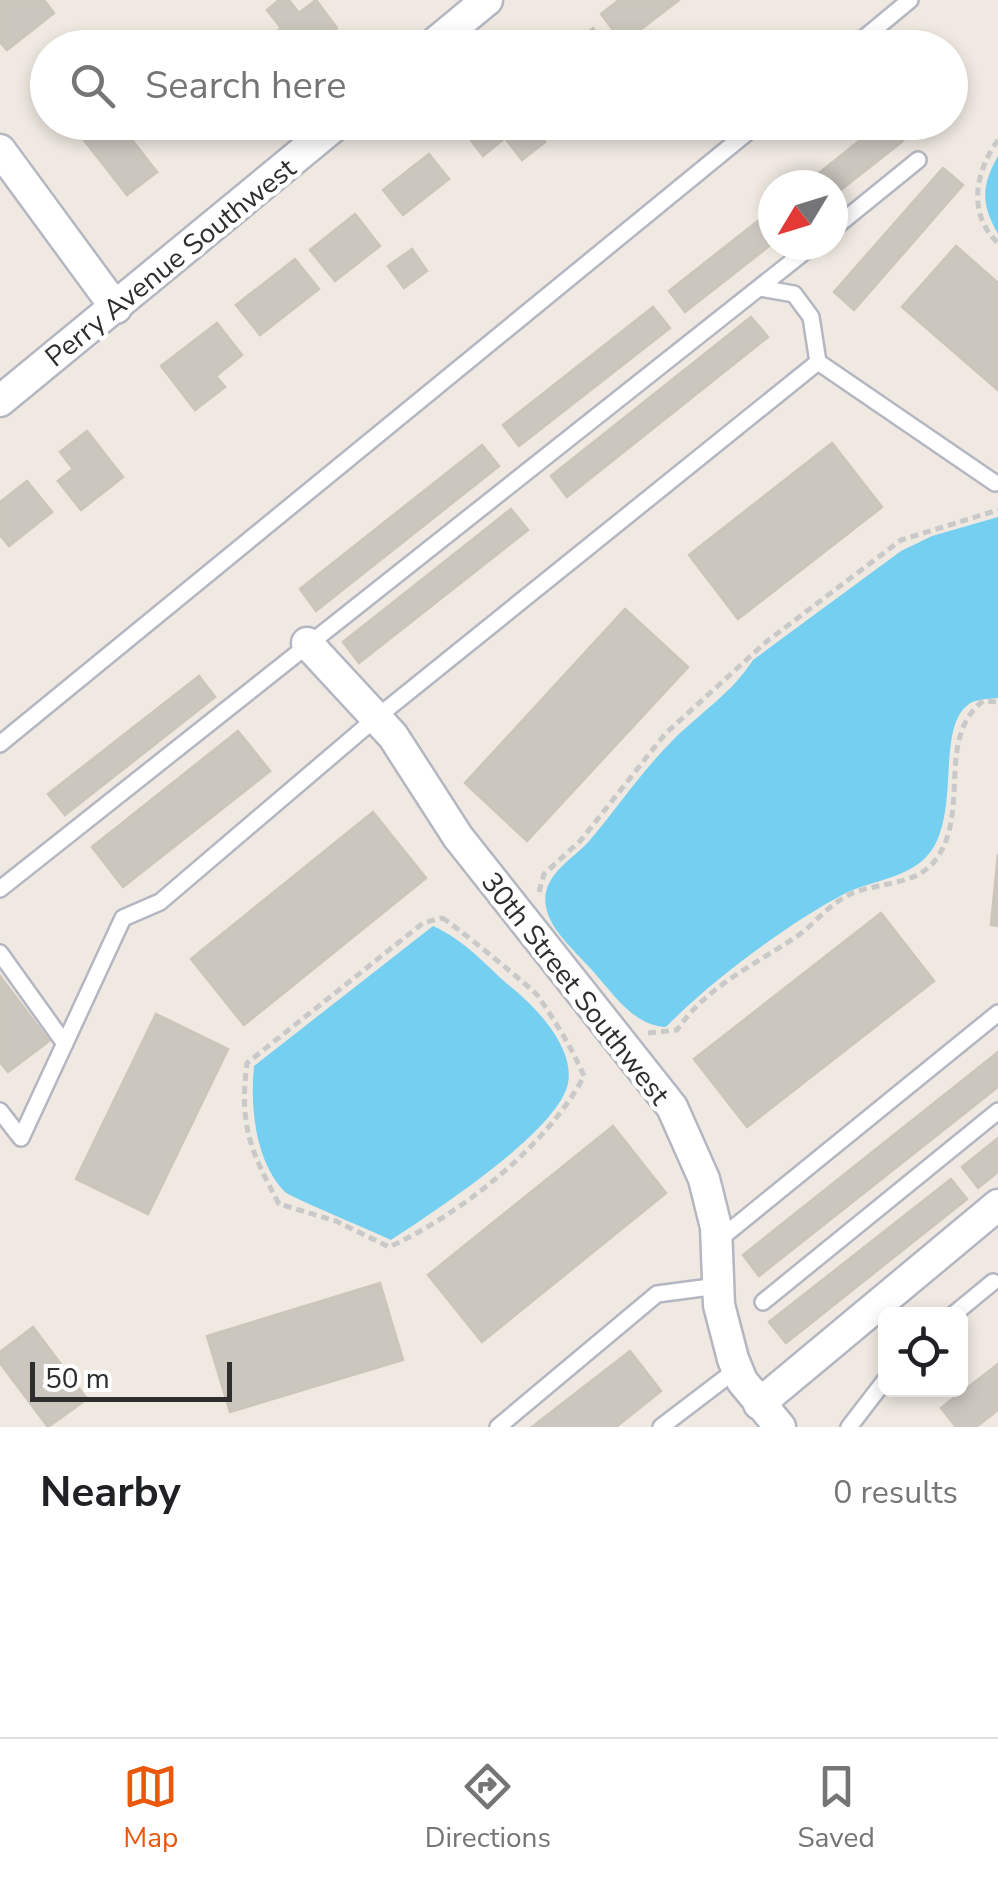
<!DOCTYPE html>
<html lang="en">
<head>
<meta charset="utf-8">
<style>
  body { margin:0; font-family:"Nunito Sans",sans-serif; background:#f2f2f2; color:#202124 }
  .controls { position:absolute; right:30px; bottom:30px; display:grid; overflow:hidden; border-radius:15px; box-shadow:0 5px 15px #0003 }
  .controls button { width:90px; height:90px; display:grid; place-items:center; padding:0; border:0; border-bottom:2px solid #e0e0e0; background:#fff; color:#202124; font:50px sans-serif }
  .compass { position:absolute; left:758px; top:170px; width:90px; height:90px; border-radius:50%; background:#fff; box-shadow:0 5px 15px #0003; rotate:232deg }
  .scale { position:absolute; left:30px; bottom:25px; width:202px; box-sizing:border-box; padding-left:10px; border:5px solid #2e2e2e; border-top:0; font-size:28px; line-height:35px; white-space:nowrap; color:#2e2e2e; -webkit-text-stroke:8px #fff; paint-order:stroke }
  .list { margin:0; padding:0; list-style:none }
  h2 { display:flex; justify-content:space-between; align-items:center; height:130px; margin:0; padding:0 40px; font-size:42px }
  h2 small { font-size:32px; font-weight:400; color:#757577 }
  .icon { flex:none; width:55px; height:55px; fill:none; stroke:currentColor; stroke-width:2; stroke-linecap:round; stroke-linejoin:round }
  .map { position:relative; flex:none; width:998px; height:1427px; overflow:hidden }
  .search { position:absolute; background:#fff; box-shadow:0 5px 15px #0003; left:30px; right:30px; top:30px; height:110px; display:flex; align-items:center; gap:25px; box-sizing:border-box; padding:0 35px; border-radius:55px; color:#757577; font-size:38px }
  .sheet { height:310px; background:#fff }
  nav { display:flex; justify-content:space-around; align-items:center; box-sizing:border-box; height:140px; border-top:2px solid #e0e0e0; background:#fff; font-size:28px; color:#757577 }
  nav a { display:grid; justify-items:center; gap:5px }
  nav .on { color:#ea580c }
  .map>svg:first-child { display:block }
</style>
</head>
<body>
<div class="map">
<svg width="998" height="1427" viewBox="0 0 998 1427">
  <rect width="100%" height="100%" fill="#efe9e1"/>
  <path fill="#75cff0" d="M998,156V234C981,204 981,186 998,156Z
    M998,517V698C989,699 976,699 969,704C933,729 965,825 922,861C901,879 867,882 844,894C787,924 711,981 666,1027C633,1026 612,992 591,969C576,952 550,930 546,907C540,875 573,860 590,840C618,807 642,771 673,740C701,712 731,694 753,660L901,551L932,536Z
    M433,926C466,941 484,964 511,987C536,1007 575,1048 568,1083C559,1131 432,1213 391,1240C377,1233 290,1197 285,1192C255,1161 250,1107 254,1066Z"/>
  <path fill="#cbc7bf" stroke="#cbc5ba" stroke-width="2.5" d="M0,0H44L54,13L7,50L0,42Z
    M279,0H289L299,13L316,0L337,28L312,48H256L281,28L267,10Z
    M619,0H679L623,43L601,14Z
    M593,28L607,48H568Z
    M78,122H118L157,172L127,195L73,126Z
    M189,122H217L199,137Z
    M473,122H530L545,142L522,160L505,138L483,156L463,130Z
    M883,122H888L903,141L833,196V185H804Z
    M429,154L449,179L403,215L383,190Z
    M943,168L963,185L854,310L834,292Z
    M773,209V243L685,312L669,291Z
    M355,214L380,246L335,281L310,250Z
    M956,246L998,283V390L902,307Z
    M412,249L427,271L404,288L388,266Z
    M295,259L319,289L260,335L236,305Z
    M653,307L670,328L519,446L503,425Z
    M751,317L768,337L567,497L551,476Z
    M217,323L242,355L216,376L225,387L195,410L161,366Z
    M87,431L123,477L81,510L58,481L73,469L60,452Z
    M832,443L882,507L738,619L689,555Z
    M482,445L499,466L316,611L300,589Z
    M27,481L52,512L9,546L0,535V502Z
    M511,509L528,530L359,663L343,642Z
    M625,609L688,667L527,841L465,783Z
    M199,676L215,697L65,815L48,794Z
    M238,731L270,771L123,887L92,847Z
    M373,812L426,878L244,1025L191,959Z
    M998,854V926L991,925Z
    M881,913L934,981L747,1127L694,1059Z
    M0,976L49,1041L8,1072L0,1062Z
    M156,1014L228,1049L148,1214L76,1179Z
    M998,1052V1087L759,1276L743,1255Z
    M613,1126L666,1193L482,1342L428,1275Z
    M998,1138V1172L978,1188L962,1167Z
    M951,1179L967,1199L786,1343L769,1322Z
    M380,1283L403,1360L230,1412L207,1336Z
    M33,1327L87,1399L48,1427L0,1363V1352Z
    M630,1351L661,1391L616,1427H532Z
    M998,1364V1410L976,1427H956L941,1408Z"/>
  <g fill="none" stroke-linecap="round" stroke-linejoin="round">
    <g stroke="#b4b7c1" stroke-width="20">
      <path id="service" d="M852,48L910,0
        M833,229L918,160
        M760,288L794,294L811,317L818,362
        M0,744L760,122
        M0,889L813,245
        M0,953L65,1044
        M0,1111L21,1138L123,918L160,902L376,718L818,362L995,483
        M716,1242L998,1013
        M763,1302L998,1111
        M954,1314L993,1282
        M498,1427L657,1294L718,1286
        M661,1427L737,1369
        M849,1427L886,1379"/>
    </g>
    <g stroke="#b4b7c1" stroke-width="35">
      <path id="minor" d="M429,48L487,0
        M0,150L116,308
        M0,401L339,122
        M307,643L393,736L458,837L672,1107L704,1179L716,1227L719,1305L733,1359L742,1381L780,1427
        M759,1404L998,1205"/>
    </g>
    <path stroke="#c9c9c9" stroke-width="5" stroke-dasharray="8 5" stroke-linecap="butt" d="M998,140C975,172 967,214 998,243
      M539,892L544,874L581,840L665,734L766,642L901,540L998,510
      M442,918C451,922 533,989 538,996C555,1021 572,1048 584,1076C548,1145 460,1215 389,1247L336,1221L279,1204C250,1150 239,1125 247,1063L423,923Z
      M648,1033L677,1030C706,987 754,965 796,937C812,926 825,909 843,898C871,881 911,888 933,863C973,816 934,739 983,701L998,702"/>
    <use href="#service" stroke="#fff" stroke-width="15"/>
    <use href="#minor" stroke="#fff" stroke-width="30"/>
  </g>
  <g text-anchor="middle" stroke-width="9" stroke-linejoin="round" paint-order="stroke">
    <g font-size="28" fill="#2e2e2e" stroke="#fff">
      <text transform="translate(170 262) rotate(-39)" y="10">Perry Avenue Southwest</text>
      <text transform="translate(576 988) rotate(52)" y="10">30th Street Southwest</text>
    </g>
  </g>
</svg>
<div class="controls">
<button><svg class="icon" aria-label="locate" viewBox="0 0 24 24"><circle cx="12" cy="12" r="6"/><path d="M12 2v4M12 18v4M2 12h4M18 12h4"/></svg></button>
</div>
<svg class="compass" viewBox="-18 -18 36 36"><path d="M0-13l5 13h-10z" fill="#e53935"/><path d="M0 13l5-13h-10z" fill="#757577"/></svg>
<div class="scale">50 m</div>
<div class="search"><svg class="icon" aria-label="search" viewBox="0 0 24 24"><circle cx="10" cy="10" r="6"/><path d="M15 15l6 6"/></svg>Search here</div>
</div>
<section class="sheet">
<h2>Nearby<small>0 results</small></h2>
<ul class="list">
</ul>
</section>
<nav>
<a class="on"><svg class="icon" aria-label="map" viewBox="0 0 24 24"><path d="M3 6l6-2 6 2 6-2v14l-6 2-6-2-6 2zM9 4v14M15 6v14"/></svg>Map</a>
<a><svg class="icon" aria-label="directions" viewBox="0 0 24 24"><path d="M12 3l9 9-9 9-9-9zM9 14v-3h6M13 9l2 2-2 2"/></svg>Directions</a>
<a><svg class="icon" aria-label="saved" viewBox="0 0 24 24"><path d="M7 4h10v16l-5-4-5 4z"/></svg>Saved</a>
</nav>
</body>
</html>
